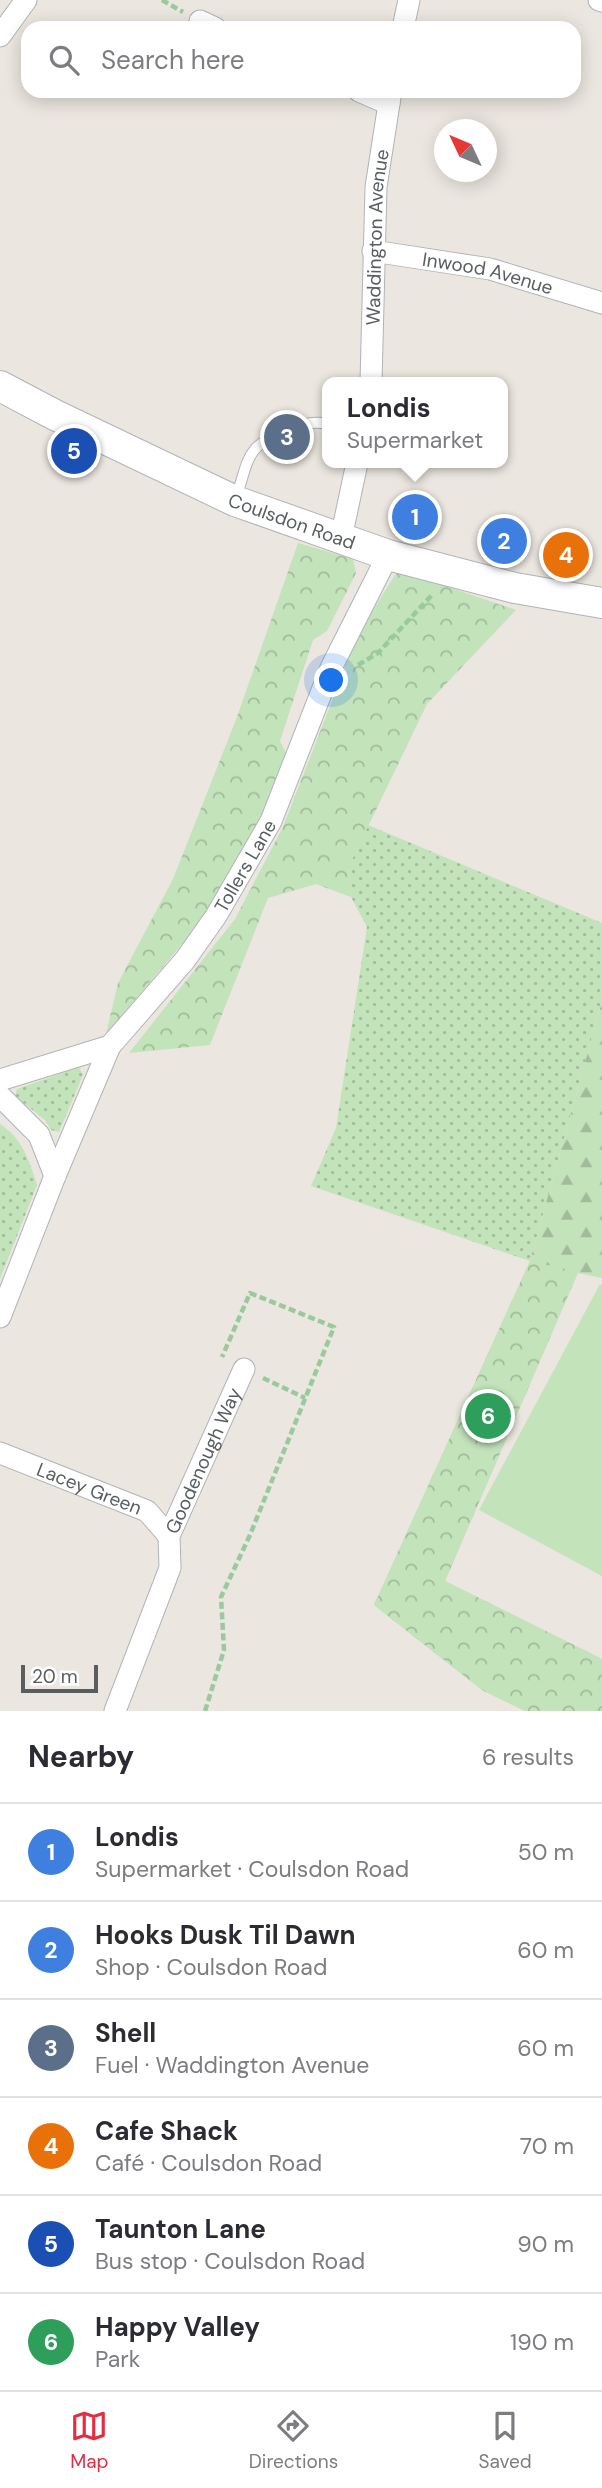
<!DOCTYPE html>
<html lang="en">
<head>
<meta charset="utf-8">
<style>
  body { margin:0; font-family:"DM Sans",sans-serif; background:#f7f7f7; color:#2b2b33 }
  .compass { position:absolute; left:434px; top:119px; width:63px; height:63px; border-radius:50%; background:#fff; box-shadow:0 4px 18px #0003; rotate:314deg }
  .scale { position:absolute; left:21px; bottom:18px; width:77px; box-sizing:border-box; padding-left:7px; border:4px solid #585d60; border-top:0; font-size:19px; line-height:24px; white-space:nowrap; color:#585d60; -webkit-text-stroke:5px #fff; paint-order:stroke }
  .you { position:absolute; left:332px; top:681px; width:24px; height:24px; margin:-18px; border:5px solid #fff; border-radius:50%; background:#1a73e8; box-shadow:0 0 0 10px #1a73e833 }
  .badge { display:grid; place-items:center; width:46px; height:46px; border-radius:50%; background:#e32d42; color:#fff; font-size:23px; font-weight:700 }
  .pin { position:absolute; translate:-50% -50%; border:4px solid #fff; box-shadow:0 2px 7px #0006 }
  .popup { position:absolute; left:322px; top:377px; width:186px; height:91px; box-sizing:border-box; display:grid; place-content:center; border-radius:14px; background:#fff; filter:drop-shadow(0 2px 5px #0005); font-size:23px; white-space:nowrap; color:#7c7c81 }
  .popup b { font-size:26px; color:#2b2b33 }
  .popup::after { content:''; position:absolute; left:50%; top:100%; margin-left:-14px; border:14px solid transparent; border-top-color:#fff }
  .list { margin:0; padding:0; list-style:none }
  h2 { display:flex; justify-content:space-between; align-items:center; height:91px; margin:0; padding:0 28px; font-size:30px }
  h2 small { font-size:23px; font-weight:400; color:#7c7c81 }
  .list li { display:grid; grid-template-columns:46px 1fr auto; gap:21px; align-items:center; box-sizing:border-box; height:98px; padding:0 28px; border-top:2px solid #e1e1e2 }
  .list b { display:block; font-size:26px; white-space:nowrap }
  .list p { margin:0; font-size:23px; white-space:nowrap; color:#7c7c81 }
  .list em { font-size:23px; font-style:normal; color:#7c7c81 }
  .icon { flex:none; width:38px; height:38px; fill:none; stroke:currentColor; stroke-width:2; stroke-linecap:round; stroke-linejoin:round }
  .map { position:relative; flex:none; width:602px; height:1711px; overflow:hidden }
  .search { position:absolute; background:#fff; box-shadow:0 4px 18px #0003; left:21px; right:21px; top:21px; height:77px; display:flex; align-items:center; gap:18px; box-sizing:border-box; padding:0 24px; border-radius:21px; color:#7c7c81; font-size:26px }
  .sheet { height:679px; background:#fff }
  nav { display:flex; justify-content:space-around; align-items:center; box-sizing:border-box; height:98px; border-top:2px solid #e1e1e2; background:#fff; font-size:19px; color:#7c7c81 }
  nav a { display:grid; justify-items:center; gap:4px }
  nav .on { color:#e32d42 }
  .map>svg:first-child { display:block }
</style>
</head>
<body>
<div class="map">
<svg width="602" height="1711" viewBox="0 0 602 1711">
  <defs>
    <pattern id="grass-dots" width="8" height="8" patternUnits="userSpaceOnUse" patternTransform="scale(1.75)"><rect width="8" height="8" fill="#c3e3bb"/><path d="M2 2h.1M6 6h.1" fill="none" stroke="#a1bb9b" stroke-width="1.8" stroke-linecap="round"/></pattern>
    <pattern id="forest-firs" width="22" height="20" patternUnits="userSpaceOnUse" patternTransform="scale(1.75)"><rect width="22" height="20" fill="#c3e3bb"/><path d="M5 1l3.5 6h-7zM16 11l3.5 6h-7z" fill="#a1bb9b"/></pattern>
    <pattern id="park-crowns" width="20" height="18" patternUnits="userSpaceOnUse" patternTransform="scale(1.75)"><rect width="20" height="18" fill="#c3e3bb"/><path d="M2 6a3 3 0 1 1 6 0M12 15a3 3 0 1 1 6 0" fill="none" stroke="#a1bb9b"/></pattern>
  </defs>
  <rect width="100%" height="100%" fill="#ebe6df"/>
  <path fill="url(#grass-dots)" d="M368,825L602,923V1001L530,1261L311,1186L336,1128L367,927L351,897L349,866Z
    M79,1067L83,1075L59,1132L51,1130L45,1120L15,1096L17,1089Z
    M0,1124C23,1139 29,1160 37,1185L0,1279Z"/>
  <path fill="url(#forest-firs)" d="M602,1001V1278L578,1273L445,1581L602,1659V1711H525L482,1690L374,1605L530,1261Z"/>
  <path fill="url(#park-crowns)" d="M298,543L353,559L356,573L327,631L313,640L280,741L287,755L258,824L210,911L106,1034L118,983L173,879L237,717Z
    M398,570L516,610L427,704L349,866L351,897L316,884L268,898L210,1045L129,1053L235,919L283,827L358,634Z
    M530,1261L578,1272L445,1581L602,1659V1711H525L482,1690L374,1605Z"/>
  <path fill="#c3e3bb" d="M600,1284L602,1285V1576L479,1510Z"/>
  <g fill="none" stroke-linecap="round" stroke-linejoin="round">
    <g stroke="#b0b4b7" stroke-width="12">
      <path id="service" d="M236,498C250,456 245,446 290,429C303,424 313,421 328,424"/>
    </g>
    <g stroke="#b0b4b7" stroke-width="23">
      <g id="minor">
        <path d="M599,0L602,1"/>
        <path d="M200,21L215,28"/>
        <path d="M403,28L409,0"/>
        <path d="M0,36L26,0"/>
        <path d="M359,91L389,104"/>
        <path id="s1" d="M373,251L490,269L602,303"/>
        <path id="s2" d="M371,382L376,187L391,91"/>
        <path d="M341,538L357,463"/>
        <path id="s3" d="M0,1080L110,1046L185,960L216,916L271,821L331,668L388,555"/>
        <path d="M0,1096L39,1135L55,1176"/>
        <path d="M0,1317L55,1176L110,1046"/>
        <path id="s4" d="M0,1453L147,1511L169,1536"/>
        <path id="s5" d="M115,1711L170,1568L169,1536L244,1369"/>
      </g>
    </g>
    <g stroke="#afb4b7" stroke-width="32">
      <g id="secondary">
        <path id="s6" d="M0,386L55,415L235,501L388,555L515,588L602,603"/>
      </g>
    </g>
    <path stroke="#99ca9e" stroke-width="4.5" stroke-dasharray="7 3.5" stroke-linecap="butt" d="M162,0L183,12
      M358,665L378,653L432,595
      M263,1378L305,1398
      M205,1711L224,1650L221,1597L250,1535L334,1327L250,1293L222,1357"/>
    <use href="#service" stroke="#fff" stroke-width="10"/>
    <use href="#minor" stroke="#fff" stroke-width="21"/>
    <use href="#secondary" stroke="#fff" stroke-width="30"/>
  </g>
  <g text-anchor="middle" stroke-width="6" stroke-linejoin="round" paint-order="stroke">
    <g font-size="19" fill="#585d60" stroke="#fff">
      <text dy="7" stroke="none"><textPath href="#s2" startOffset="145">Waddington Avenue</textPath></text>
      <text dy="7" stroke="none"><textPath href="#s1" startOffset="117">Inwood Avenue</textPath></text>
      <text dy="7" stroke="none"><textPath href="#s6" startOffset="322">Coulsdon Road</textPath></text>
      <text dy="7" stroke="none"><textPath href="#s3" startOffset="341">Tollers Lane</textPath></text>
      <text dy="7" stroke="none"><textPath href="#s5" startOffset="268">Goodenough Way</textPath></text>
      <text dy="7" stroke="none"><textPath href="#s4" startOffset="96">Lacey Green</textPath></text>
    </g>
  </g>
</svg>
<svg class="compass" viewBox="-18 -18 36 36"><path d="M0-13l5 13h-10z" fill="#e53935"/><path d="M0 13l5-13h-10z" fill="#7c7c81"/></svg>
<div class="scale">20 m</div>
<div class="you"></div>
<div class="pin badge" style="left:415px;top:517px;background:#3f7fe0">1</div>
<div class="popup"><b>Londis</b>Supermarket</div>
<div class="pin badge" style="left:504px;top:541px;background:#3f7fe0">2</div>
<div class="pin badge" style="left:287px;top:437px;background:#5c6f8a">3</div>
<div class="pin badge" style="left:566px;top:555px;background:#e8710a">4</div>
<div class="pin badge" style="left:74px;top:451px;background:#1a4fb4">5</div>
<div class="pin badge" style="left:488px;top:1416px;background:#2e9e5b">6</div>
<div class="search"><svg class="icon" aria-label="search" viewBox="0 0 24 24"><circle cx="10" cy="10" r="6"/><path d="M15 15l6 6"/></svg>Search here</div>
</div>
<section class="sheet">
<h2>Nearby<small>6 results</small></h2>
<ul class="list">
<li><span class="badge" style="background:#3f7fe0">1</span><div><b>Londis</b><p>Supermarket · Coulsdon Road</p></div><em>50 m</em></li>
<li><span class="badge" style="background:#3f7fe0">2</span><div><b>Hooks Dusk Til Dawn</b><p>Shop · Coulsdon Road</p></div><em>60 m</em></li>
<li><span class="badge" style="background:#5c6f8a">3</span><div><b>Shell</b><p>Fuel · Waddington Avenue</p></div><em>60 m</em></li>
<li><span class="badge" style="background:#e8710a">4</span><div><b>Cafe Shack</b><p>Café · Coulsdon Road</p></div><em>70 m</em></li>
<li><span class="badge" style="background:#1a4fb4">5</span><div><b>Taunton Lane</b><p>Bus stop · Coulsdon Road</p></div><em>90 m</em></li>
<li><span class="badge" style="background:#2e9e5b">6</span><div><b>Happy Valley</b><p>Park</p></div><em>190 m</em></li>
</ul>
</section>
<nav>
<a class="on"><svg class="icon" aria-label="map" viewBox="0 0 24 24"><path d="M3 6l6-2 6 2 6-2v14l-6 2-6-2-6 2zM9 4v14M15 6v14"/></svg>Map</a>
<a><svg class="icon" aria-label="directions" viewBox="0 0 24 24"><path d="M12 3l9 9-9 9-9-9zM9 14v-3h6M13 9l2 2-2 2"/></svg>Directions</a>
<a><svg class="icon" aria-label="saved" viewBox="0 0 24 24"><path d="M7 4h10v16l-5-4-5 4z"/></svg>Saved</a>
</nav>
</body>
</html>
